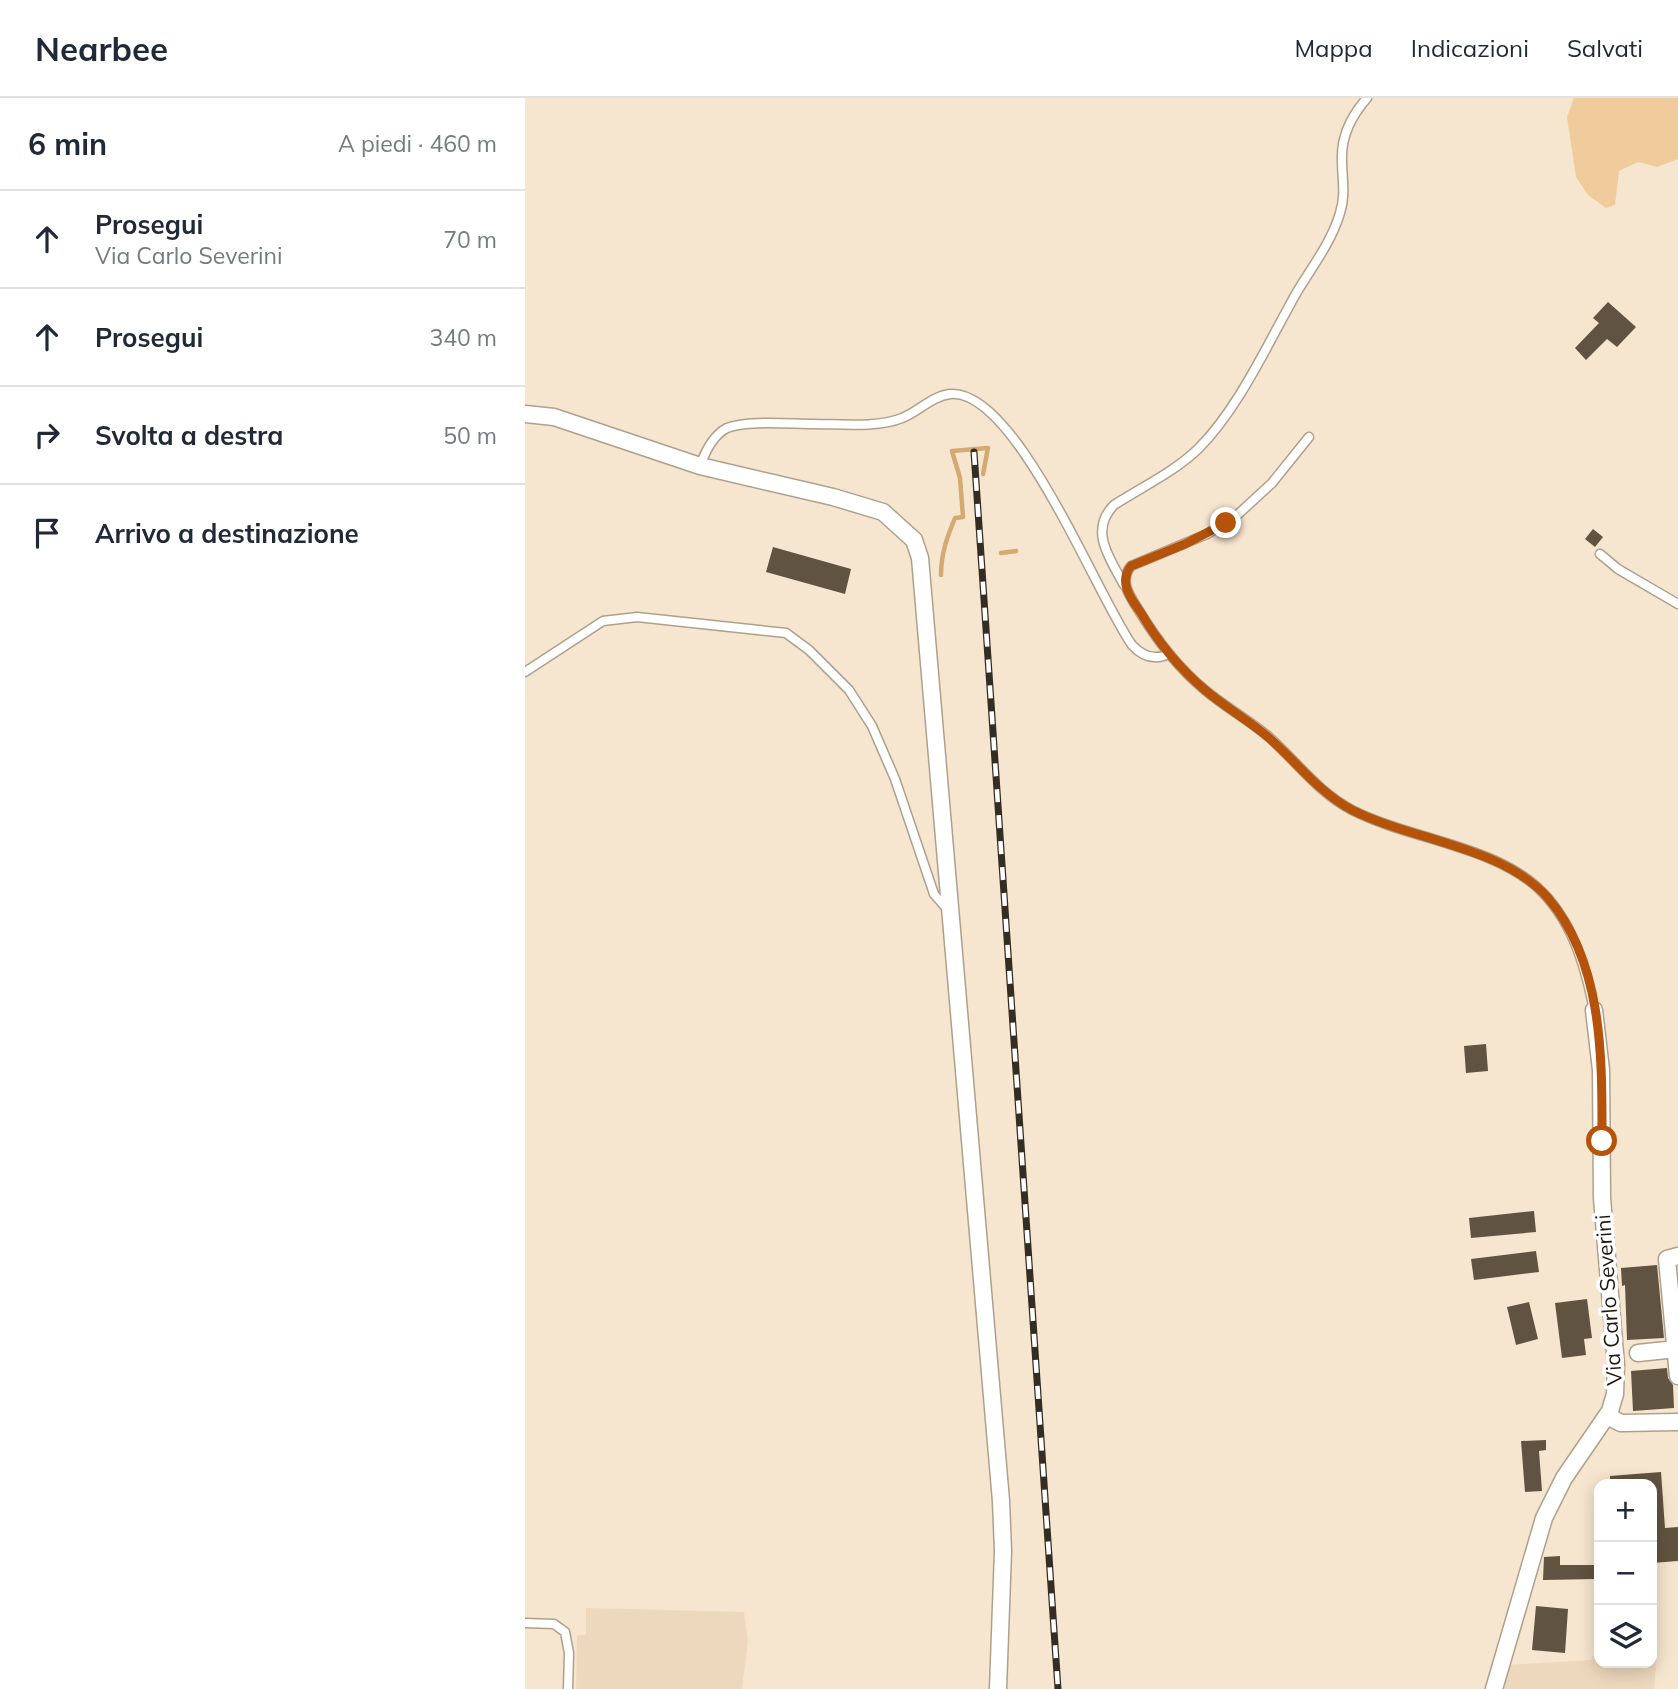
<!DOCTYPE html>
<html lang="it">
<head>
<meta charset="utf-8">
<style>
  body { margin:0; font-family:Mulish,sans-serif; background:#f6f6f7; color:#1f2937 }
  .controls { position:absolute; right:21px; bottom:21px; display:grid; overflow:hidden; border-radius:14px; box-shadow:0 4px 18px #0003 }
  .controls button { width:63px; height:63px; display:grid; place-items:center; padding:0; border:0; border-bottom:2px solid #e0e1e3; background:#fff; color:#1f2937; font:35px sans-serif }
  .stop { position:absolute; width:21px; height:21px; margin:-16px; border:5px solid #b45309; border-radius:50%; background:#fff }
  .stop.end { background:#b45309; border-color:#fff; box-shadow:0 2px 7px #0008 }
  .list { margin:0; padding:0; list-style:none }
  h2 { display:flex; justify-content:space-between; align-items:center; height:91px; margin:0; padding:0 28px; font-size:30px }
  h2 small { font-size:23px; font-weight:400; color:#747a83 }
  .list li { display:grid; grid-template-columns:46px 1fr auto; gap:21px; align-items:center; box-sizing:border-box; height:98px; padding:0 28px; border-top:2px solid #e0e1e3 }
  .list b { display:block; font-size:26px; white-space:nowrap }
  .list p { margin:0; font-size:23px; white-space:nowrap; color:#747a83 }
  .list em { font-size:23px; font-style:normal; color:#747a83 }
  .icon { flex:none; width:38px; height:38px; fill:none; stroke:currentColor; stroke-width:2; stroke-linecap:round; stroke-linejoin:round }
  .map { position:relative; flex:none; width:1153px; height:1591px; overflow:hidden }
  header { display:flex; align-items:center; gap:42px; box-sizing:border-box; height:98px; padding:0 35px; background:#fff; border-bottom:2px solid #e0e1e3 }
  header strong { font-size:33px }
  nav { display:flex; gap:38px; margin-inline-start:auto; font-size:24px }
  main { display:flex }
  aside { flex:1; background:#fff }
  .map>svg:first-child { display:block }
</style>
</head>
<body>
<header>
<strong>Nearbee</strong>
<nav><a>Mappa</a><a>Indicazioni</a><a>Salvati</a></nav>
</header>
<main>
<aside>
<h2>6 min<small>A piedi · 460 m</small></h2>
<ul class="list">
<li><svg class="icon" aria-label="ahead" viewBox="0 0 24 24"><path d="M12 20V5M6 11l6-6 6 6"/></svg><div><b>Prosegui</b><p>Via Carlo Severini</p></div><em>70 m</em></li>
<li><svg class="icon" aria-label="ahead" viewBox="0 0 24 24"><path d="M12 20V5M6 11l6-6 6 6"/></svg><div><b>Prosegui</b></div><em>340 m</em></li>
<li><svg class="icon" aria-label="right" viewBox="0 0 24 24"><path d="M7 20v-9h11M14 6l5 5-5 5"/></svg><div><b>Svolta a destra</b></div><em>50 m</em></li>
<li><svg class="icon" aria-label="arrive" viewBox="0 0 24 24"><path d="M6 21V4h12l-3 4 3 4H6"/></svg><div><b>Arrivo a destinazione</b></div></li>
</ul>
</aside>
<div class="map">
<svg width="1153" height="1591" viewBox="0 0 1153 1591">
  <rect width="100%" height="100%" fill="#f6e5cf"/>
  <path fill="#eed8bd" d="M61,1510L219,1514L223,1543L217,1591H51L52,1537H61Z
    M1132,1554L1129,1591H975L981,1567L1066,1562L1067,1558H1074V1565H1127V1555Z"/>
  <path fill="#f0cc9d" d="M1049,0H1153V61L1132,69L1113,64L1094,73L1090,107L1081,110L1063,97L1051,79L1042,19Z"/>
  <g fill="none" stroke-linecap="round" stroke-linejoin="round">
    <path stroke="#d4aa72" stroke-width="4.5" d="M476,455L491,453
      M416,477C416,456 422,439 430,420L438,419L435,380L427,353L463,350L458,376"/>
  </g>
  <path fill="#615341" d="M1083,204L1111,229L1092,249L1082,241L1061,262L1050,250L1074,225L1068,220Z
    M1068,431L1078,439L1070,449L1060,441Z
    M248,449L326,471L320,496L241,474Z
    M961,946L963,973L941,975L939,948Z
    M1009,1113L1011,1134L946,1140L944,1120Z
    M1011,1153L1014,1174L949,1182L946,1161Z
    M1132,1167L1139,1240L1102,1242L1100,1187L1097,1188L1096,1170Z
    M1062,1201L1067,1240L1059,1241L1061,1257L1037,1260L1030,1205Z
    M1004,1204L1013,1241L991,1247L982,1209Z
    M1142,1270L1143,1280L1148,1287L1149,1310L1108,1313L1106,1273Z
    M1021,1342V1352L1014,1353L1017,1393L1000,1394L996,1343Z
    M1136,1374L1140,1430L1153,1429V1463L1127,1465V1386H1085V1378Z
    M1035,1458V1467H1070L1071,1481L1018,1482L1019,1459Z
    M1011,1508L1043,1511L1040,1555L1007,1552Z"/>
  <g fill="none" stroke-linecap="round" stroke-linejoin="round">
    <g stroke="#afa08c" stroke-width="11">
      <path id="service" d="M784,339L747,385L709,420L682,436L606,468C594,483 604,497 613,511C631,541 652,569 680,592C700,609 724,622 744,639C772,664 793,694 827,712C884,741 965,747 1012,789C1047,821 1060,867 1069,912
        M175,368C180,354 188,337 202,330C221,322 266,326 287,326C314,326 353,330 377,320C393,314 407,298 425,296C491,290 572,498 607,547C617,558 629,563 644,556
        M1075,456L1093,471L1153,506
        M599,487C586,462 563,433 589,407C617,389 649,374 673,351C714,310 743,245 772,194C787,169 807,143 815,115C821,97 817,81 817,62C816,38 827,17 842,0
        M0,574L78,523L112,519L261,535L284,552L324,592L347,628L370,681L409,796L422,811
        M0,1525L29,1526L40,1534L44,1555L43,1591"/>
    </g>
    <g stroke="#afa08c" stroke-width="19">
      <path id="minor" d="M0,316L29,319L175,368L308,399L358,414L389,442L395,460L476,1403L478,1453L473,1591
        M1153,1158L1142,1161L1153,1278
        M1113,1255L1151,1251
        M1082,1318L1096,1325L1153,1324
        M969,1591L1019,1420L1039,1380L1085,1313L1090,1296L1091,1267L1077,1100L1076,972L1069,912"/>
    </g>
    <use href="#service" stroke="#fff" stroke-width="8"/>
    <use href="#minor" stroke="#fff" stroke-width="16"/>
    <g stroke="#342d24" stroke-width="7">
      <path id="rail" d="M449,354L533,1591"/>
    </g>
    <use href="#rail" stroke="#fff" stroke-width="4.5" stroke-dasharray="13" stroke-linecap="butt"/>
  </g>
  <g fill="none" stroke-linecap="round" stroke-linejoin="round">
    <path stroke="#b45309" stroke-width="9" d="M701,425L660,446L606,468C593,484 606,501 616,515C633,544 654,570 680,592C700,609 723,622 743,639C772,664 793,694 827,712C886,742 979,749 1023,800C1079,866 1077,962 1077,1043"/>
  </g>
  <g text-anchor="middle" stroke-width="7" stroke-linejoin="round" paint-order="stroke">
    <g font-size="21" fill="#1d1710" stroke="#fff">
      <text transform="translate(1084 1202) rotate(-94)" y="7">Via Carlo Severini</text>
    </g>
  </g>
</svg>
<div class="controls">
<button>+</button>
<button>−</button>
<button><svg class="icon" aria-label="layers" viewBox="0 0 24 24"><path d="M12 4l9 5-9 5-9-5zM3 14l9 5 9-5"/></svg></button>
</div>
<div class="stop" style="left:1077px;top:1043px"></div>
<div class="stop end" style="left:701px;top:425px"></div>
</div>
</main>
</body>
</html>
